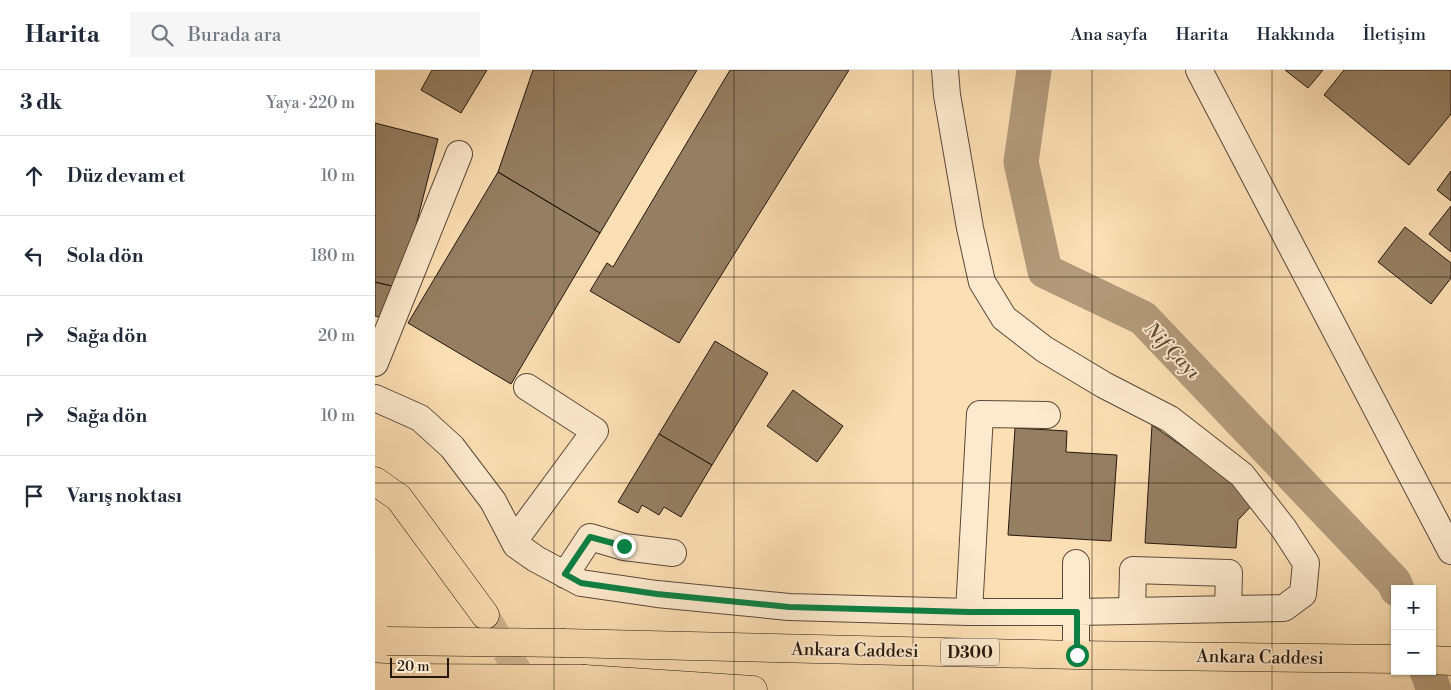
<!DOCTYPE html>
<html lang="tr">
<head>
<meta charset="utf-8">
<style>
  body { margin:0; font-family:"Libre Bodoni",serif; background:#f6f6f7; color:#1f2937 }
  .controls { position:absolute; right:15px; bottom:15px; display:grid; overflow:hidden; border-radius:0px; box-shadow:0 1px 4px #0004 }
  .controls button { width:45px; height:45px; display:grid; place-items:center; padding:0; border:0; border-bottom:1px solid #e0e1e3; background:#fff; color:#1f2937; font:25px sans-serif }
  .scale { position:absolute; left:15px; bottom:12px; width:59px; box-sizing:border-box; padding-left:5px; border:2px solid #25170c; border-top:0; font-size:14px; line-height:18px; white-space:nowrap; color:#25170c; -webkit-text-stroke:4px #fdeace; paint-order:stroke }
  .stop { position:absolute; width:15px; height:15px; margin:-11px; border:4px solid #0b8043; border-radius:50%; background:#fff }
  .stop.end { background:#0b8043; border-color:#fff; box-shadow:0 1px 5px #0008 }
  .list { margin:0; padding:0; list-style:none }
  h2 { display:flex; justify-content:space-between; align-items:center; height:65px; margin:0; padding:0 20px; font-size:21px }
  h2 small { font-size:16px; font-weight:400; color:#747a83 }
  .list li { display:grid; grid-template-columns:32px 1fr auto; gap:15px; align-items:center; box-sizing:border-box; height:80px; padding:0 20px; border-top:1px solid #e0e1e3 }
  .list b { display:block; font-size:19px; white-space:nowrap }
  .list em { font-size:16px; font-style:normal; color:#747a83 }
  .icon { flex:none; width:28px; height:28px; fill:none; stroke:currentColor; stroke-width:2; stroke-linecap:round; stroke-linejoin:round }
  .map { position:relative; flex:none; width:1076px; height:620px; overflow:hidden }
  header { display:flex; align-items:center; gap:30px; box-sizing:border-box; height:70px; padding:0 25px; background:#fff; border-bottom:1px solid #e0e1e3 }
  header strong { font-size:24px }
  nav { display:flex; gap:28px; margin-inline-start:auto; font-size:18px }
  .search { width:350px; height:45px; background:#f6f6f7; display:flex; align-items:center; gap:12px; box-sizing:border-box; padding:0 18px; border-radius:0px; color:#747a83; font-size:19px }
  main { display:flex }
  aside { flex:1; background:#fff }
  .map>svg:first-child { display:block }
</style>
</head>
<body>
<header>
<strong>Harita</strong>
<div class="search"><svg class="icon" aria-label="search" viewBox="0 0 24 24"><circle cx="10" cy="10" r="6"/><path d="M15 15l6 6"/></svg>Burada ara</div>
<nav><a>Ana sayfa</a><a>Harita</a><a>Hakkında</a><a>İletişim</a></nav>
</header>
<main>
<aside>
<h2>3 dk<small>Yaya · 220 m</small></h2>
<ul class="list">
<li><svg class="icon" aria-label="ahead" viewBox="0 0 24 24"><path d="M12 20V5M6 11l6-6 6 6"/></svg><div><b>Düz devam et</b></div><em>10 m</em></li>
<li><svg class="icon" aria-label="left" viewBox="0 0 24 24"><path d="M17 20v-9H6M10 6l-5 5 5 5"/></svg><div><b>Sola dön</b></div><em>180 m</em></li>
<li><svg class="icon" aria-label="right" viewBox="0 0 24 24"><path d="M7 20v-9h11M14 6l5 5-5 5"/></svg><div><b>Sağa dön</b></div><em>20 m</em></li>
<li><svg class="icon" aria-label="right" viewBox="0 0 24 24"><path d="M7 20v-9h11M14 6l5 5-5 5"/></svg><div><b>Sağa dön</b></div><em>10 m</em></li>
<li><svg class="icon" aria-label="arrive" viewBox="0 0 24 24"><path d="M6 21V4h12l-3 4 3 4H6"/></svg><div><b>Varış noktası</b></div></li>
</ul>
</aside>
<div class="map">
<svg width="1076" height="620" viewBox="0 0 1076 620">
  <rect width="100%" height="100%" fill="#fcdfb4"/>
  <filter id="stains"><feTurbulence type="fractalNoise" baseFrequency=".004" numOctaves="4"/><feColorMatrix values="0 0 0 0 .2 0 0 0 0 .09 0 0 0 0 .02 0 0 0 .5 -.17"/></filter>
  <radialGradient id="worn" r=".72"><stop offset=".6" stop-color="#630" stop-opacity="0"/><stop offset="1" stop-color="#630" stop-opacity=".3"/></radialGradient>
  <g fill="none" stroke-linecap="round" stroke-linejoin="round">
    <path stroke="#b39b7b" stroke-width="35" d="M659,0L646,92L670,201L768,248L1019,512L1022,519
      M1052,601L1059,620"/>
  </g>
  <path fill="#957f63" stroke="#25170c" d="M57,0H112L86,43L46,20Z
    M158,0H322L225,163L123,102Z
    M355,0H474L304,273L215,221L232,193L238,197Z
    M910,0H948L933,18Z
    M969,0H1076V44L1034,95L949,25Z
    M0,53L63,69L25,218L0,212Z
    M1076,101V131L1062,120Z
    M123,102L225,163L136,314L33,253Z
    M1076,136V182L1054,164Z
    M1030,157L1076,193V208L1056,234L1003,192Z
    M0,212L25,218L16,251L0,246Z
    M340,271L393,303L337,395L284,364Z
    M418,320L468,356L442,392L392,356Z
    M777,355L883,429L863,450L861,478L770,473Z
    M640,358L692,361L691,382L742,385L736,471L633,465Z
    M284,364L337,395L306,447L289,437L284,445L267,435L263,443L243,432Z"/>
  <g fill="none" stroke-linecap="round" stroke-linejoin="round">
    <path stroke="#d1b792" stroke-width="28" stroke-dasharray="28 14" stroke-linecap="butt" d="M110,545L154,620"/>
    <g stroke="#5b4936" stroke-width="28">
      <path id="minor" d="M824,0L1076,481
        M0,293L84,84
        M0,328L45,348L77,377L118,431L141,475L161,489L206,513L282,524L414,537L594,542H702L909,538L928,524L931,493L909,459L867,405L795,349L729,315L669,279L629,248L607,212L595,158L572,25L570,0
        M139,471L220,361L152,317
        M701,493V585
        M190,505L215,467L249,477L298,483
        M757,541L758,500L854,503L853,539
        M594,542L605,344L672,345"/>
    </g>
    <g stroke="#25170c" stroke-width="29">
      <path id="highway" d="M0,411L24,428L110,545
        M189,573L701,585L1020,589
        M1057,590L1076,591
        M0,607L22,608
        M210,609L378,620"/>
    </g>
    <use href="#minor" stroke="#fdeace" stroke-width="26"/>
    <use href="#highway" stroke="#fcdfb4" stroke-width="28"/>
    <g stroke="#25170c" stroke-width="29" stroke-linecap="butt">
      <path id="highway-bridge" d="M12,571L189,573
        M22,608L210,609"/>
    </g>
    <use href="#highway-bridge" stroke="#fcdfb4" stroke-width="28"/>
  </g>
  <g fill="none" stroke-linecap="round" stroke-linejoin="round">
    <path stroke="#0b8043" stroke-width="6" d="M249,476L215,467L190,504L206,513L282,524L414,537L594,542H702V585"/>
  </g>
  <path fill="none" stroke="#25170c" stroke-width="1" stroke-opacity="0.55" d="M179,0V620M359,0V620M538,0V620M717,0V620M897,0V620M0,207H1076M0,413H1076"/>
  <g text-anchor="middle" stroke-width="4" stroke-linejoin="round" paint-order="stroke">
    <rect fill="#fdeace" stroke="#665646" stroke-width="1" x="566" y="568.5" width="58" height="27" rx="4"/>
    <g font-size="16" font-weight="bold" fill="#25170c">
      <text x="595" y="588">D300</text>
    </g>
    <g font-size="18" fill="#25170c" stroke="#fdeace">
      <text transform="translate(480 580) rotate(1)" y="6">Ankara Caddesi</text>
      <text transform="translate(885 587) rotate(1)" y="6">Ankara Caddesi</text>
    </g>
    <g font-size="19" font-style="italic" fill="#5e4c38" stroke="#fdeace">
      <text transform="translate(798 280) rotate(46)" y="7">Nif Çayı</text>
    </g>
  </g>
  <rect width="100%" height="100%" filter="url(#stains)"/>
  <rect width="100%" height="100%" fill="url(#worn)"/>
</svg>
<div class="controls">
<button>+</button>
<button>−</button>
</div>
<div class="scale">20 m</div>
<div class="stop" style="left:702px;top:585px"></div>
<div class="stop end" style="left:249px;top:476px"></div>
</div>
</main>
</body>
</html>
